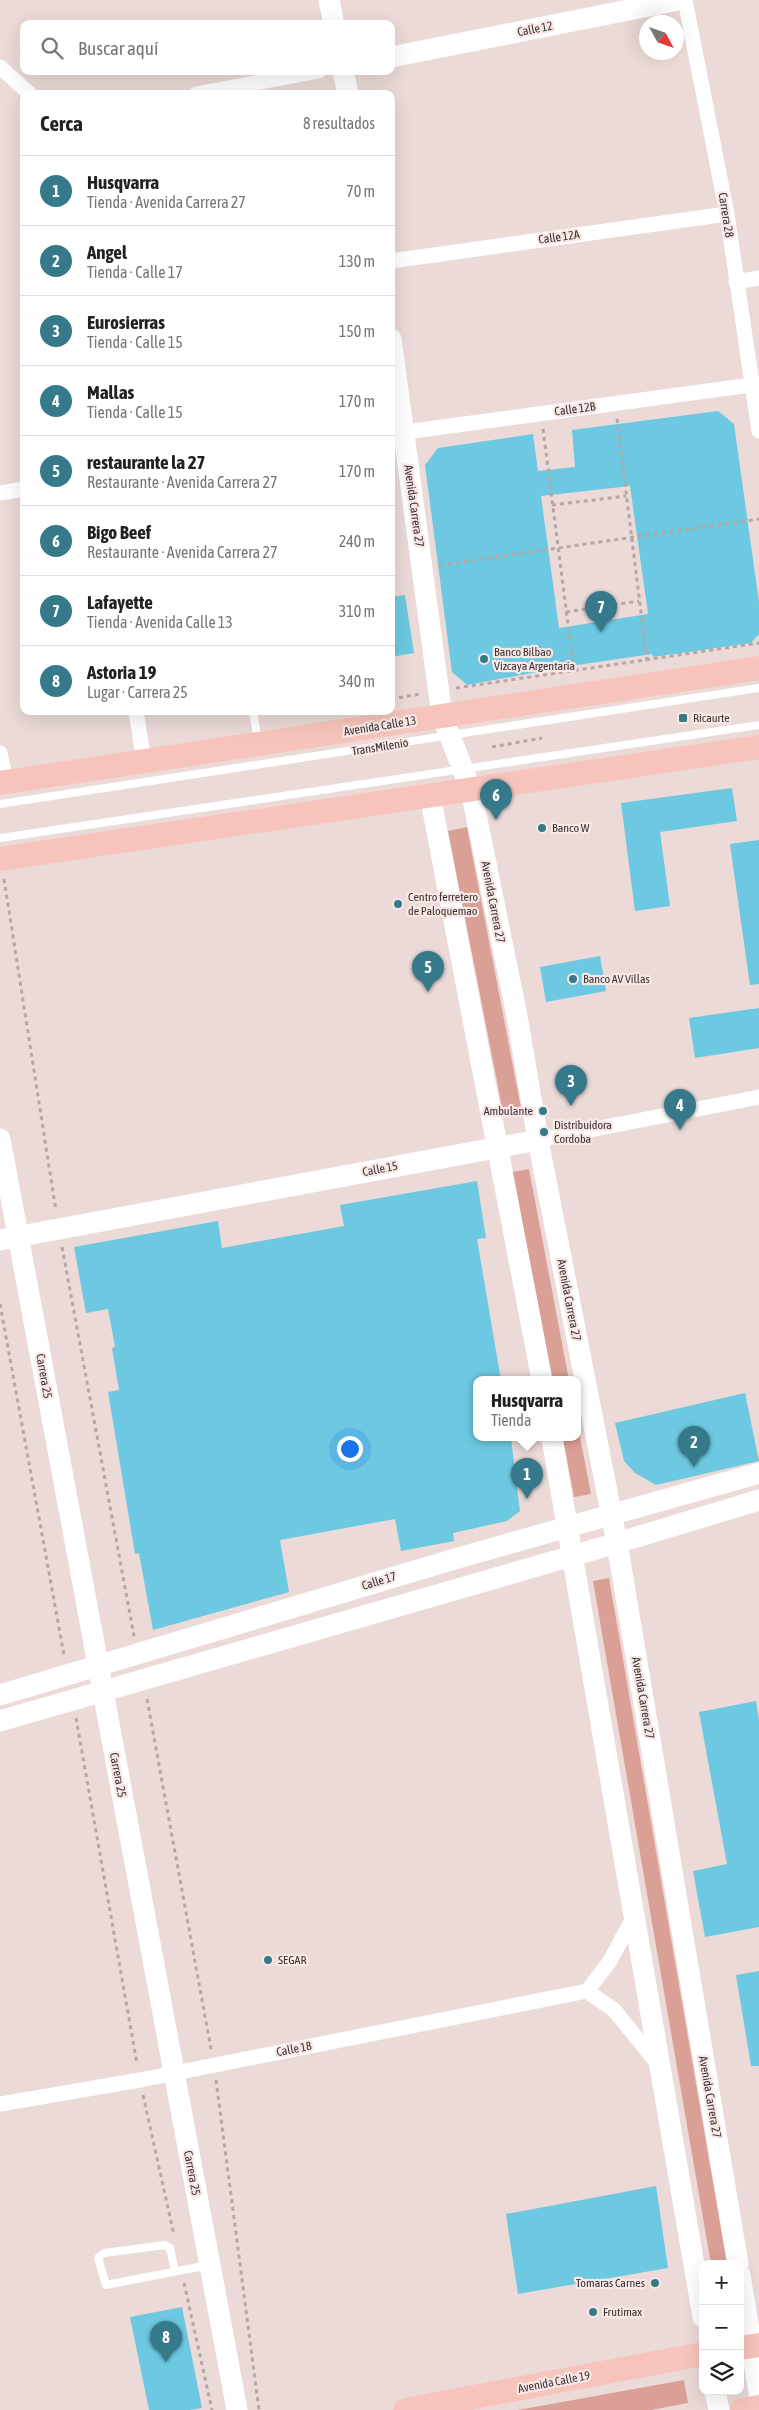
<!DOCTYPE html>
<html lang="es">
<head>
<meta charset="utf-8">
<style>
  body { margin:0; font-family:"Asap Condensed",sans-serif; background:#f6f6f6; color:#222 }
  .controls { position:absolute; right:15px; bottom:15px; display:grid; overflow:hidden; border-radius:10px; box-shadow:0 5px 20px #0002 }
  .controls button { width:45px; height:45px; display:grid; place-items:center; padding:0; border:0; border-bottom:1px solid #e0e0e0; background:#fff; color:#222; font:25px sans-serif }
  .compass { position:absolute; left:639px; top:15px; width:45px; height:45px; border-radius:50%; background:#fff; box-shadow:0 5px 20px #0002; rotate:130deg }
  .you { position:absolute; left:349px; top:1448px; width:18px; height:18px; margin:-12px; border:4px solid #fff; border-radius:50%; background:#1a73e8; box-shadow:0 0 0 8px #1a73e833 }
  .badge { display:grid; place-items:center; width:32px; height:32px; border-radius:50%; background:#36798a; color:#fff; font-size:16px; font-weight:700 }
  .pin { position:absolute; translate:-50% -41px; filter:drop-shadow(0 1px 2px #0008) }
  .pin::after { content:''; position:absolute; top:26px; width:18px; height:15px; background:inherit; clip-path:polygon(0 0,100% 0,50% 100%) }
  .popup { position:absolute; left:473px; top:1376px; width:108px; height:65px; box-sizing:border-box; display:grid; place-content:center; border-radius:10px; background:#fff; filter:drop-shadow(0 1px 4px #0005); font-size:16px; white-space:nowrap; color:#767676 }
  .popup b { font-size:19px; color:#222 }
  .popup::after { content:''; position:absolute; left:50%; top:100%; margin-left:-10px; border:10px solid transparent; border-top-color:#fff }
  .list { margin:0; padding:0; list-style:none }
  h2 { display:flex; justify-content:space-between; align-items:center; height:65px; margin:0; padding:0 20px; font-size:21px }
  h2 small { font-size:16px; font-weight:400; color:#767676 }
  .list li { display:grid; grid-template-columns:32px 1fr auto; gap:15px; align-items:center; box-sizing:border-box; height:70px; padding:0 20px; border-top:1px solid #e0e0e0 }
  .list b { display:block; font-size:19px; white-space:nowrap }
  .list p { margin:0; font-size:16px; white-space:nowrap; color:#767676 }
  .list em { font-size:16px; font-style:normal; color:#767676 }
  .icon { flex:none; width:28px; height:28px; fill:none; stroke:currentColor; stroke-width:2; stroke-linecap:round; stroke-linejoin:round }
  .map { position:relative; flex:none; width:759px; height:2410px; overflow:hidden }
  .search { position:absolute; background:#fff; box-shadow:0 5px 20px #0002; left:20px; top:20px; width:375px; height:55px; display:flex; align-items:center; gap:12px; box-sizing:border-box; padding:0 18px; border-radius:10px; color:#767676; font-size:19px }
  .panel { position:absolute; background:#fff; box-shadow:0 5px 20px #0002; left:20px; top:90px; width:375px; height:625px; border-radius:10px }
  .map>svg:first-child { display:block }
</style>
</head>
<body>
<div class="map">
<svg width="759" height="2410" viewBox="0 0 759 2410">
  <rect width="100%" height="100%" fill="#ebdad7"/>
  <path fill="#da9f95" d="M467,827L521,1108L503,1112L448,831Z
    M529,1169L569,1380H552L512,1172Z
    M577,1421L591,1494L574,1497L563,1438H577Z
    M609,1578L727,2264H711L593,1581Z
    M684,2380L688,2403L651,2410H518Z"/>
  <path fill="#6cc9e1" fill-rule="evenodd" d="M718,411L734,424L759,602V634L751,643L653,657L652,654L564,667L467,685L452,672L425,465L438,448L533,434L538,471L575,467L572,430ZM630,486L648,614L559,628L541,496Z
    M405,595L414,653L391,657V597Z
    M732,788L737,821L660,832L670,906L635,911L621,803Z
    M759,840V984L750,985L730,844Z
    M600,956L606,991L546,1002L540,967Z
    M759,1008V1048L695,1058L689,1018Z
    M477,1181L486,1238L477,1239L501,1380H477V1438H511L520,1511L507,1521L453,1533L454,1541L401,1551L395,1519L280,1540L289,1592L153,1630L139,1553L135,1554L108,1392L119,1390L112,1348L115,1347L108,1309L86,1313L74,1247L218,1221L222,1248L344,1226L340,1205Z
    M745,1393L759,1461L656,1485L635,1473L624,1461L615,1423Z
    M756,1701L759,1720V1927L705,1937L693,1871L727,1864L699,1712Z
    M759,1971V2066H751L736,1975Z
    M656,2186L668,2268L518,2294L506,2214Z
    M182,2307L202,2408L190,2410H149L130,2317Z"/>
  <g fill="none" stroke-linecap="round" stroke-linejoin="round">
    <path stroke="#b5a7a5" stroke-width="3" stroke-dasharray="4 4" stroke-linecap="butt" d="M617,419L647,661
      M543,429L574,671
      M552,505L626,496
      M440,565L759,519
      M566,612L639,601
      M456,688L759,643
      M391,699L420,694
      M492,747L542,738
      M4,879L56,1211
      M62,1247L134,1636
      M0,1304L64,1655
      M147,1699L211,2049
      M76,1718L137,2064
      M216,2080L259,2410
      M143,2095L174,2235
      M184,2283L212,2410"/>
    <path stroke="#fff" stroke-width="8" d="M253,711L258,741
      M0,804L759,688
      M0,838L759,725
      M175,2271L170,2248L165,2245L104,2253L98,2258L106,2285L209,2265"/>
    <path stroke="#fff" stroke-width="15" d="M685,0L727,214L759,431
      M0,67L30,94
      M196,94L319,71
      M391,261L727,214
      M736,282L759,278
      M391,434L759,384
      M0,493L24,489
      M136,711L144,762
      M0,753L6,782
      M538,1140L759,1097
      M587,1991L610,1961L634,1916
      M0,2104L140,2080L587,1991L614,2010L658,2064"/>
    <path stroke="#fff" stroke-width="21" d="M329,0L334,24
      M391,57L679,0
      M343,71L348,94
      M391,339L442,716L471,790L517,1016L538,1140L617,1543L738,2264
      M430,795L542,1380
      M0,1139L237,2410
      M0,1240L538,1140
      M552,1438L703,2317
      M0,1695L458,1558L759,1473
      M0,1721L617,1543L759,1500
      M740,2275L759,2392
      M715,2391L719,2410"/>
    <path stroke="#f7c4bb" stroke-width="24" d="M0,783L759,668
      M0,859L759,747
      M740,2348L759,2345
      M405,2410L703,2354
      M742,2410L759,2407"/>
  </g>
  <g fill="#36798a" stroke="#f9e8e5" stroke-width="2">
    <circle cx="484" cy="659" r="5"/>
    <rect x="678" y="713" width="10" height="10" rx="2.5"/>
    <circle cx="542" cy="828" r="5"/>
    <circle cx="398" cy="904" r="5"/>
    <circle cx="573" cy="979" r="5"/>
    <circle cx="543" cy="1111" r="5"/>
    <circle cx="544" cy="1132" r="5"/>
    <circle cx="268" cy="1960" r="5"/>
    <circle cx="655" cy="2283" r="5"/>
    <circle cx="593" cy="2312" r="5"/>
  </g>
  <g text-anchor="middle" stroke-width="4.5" stroke-linejoin="round" paint-order="stroke">
    <g font-size="12" fill="#383231" stroke="#f9e8e5">
      <text transform="translate(535 29) rotate(-11)" y="4">Calle 12</text>
      <text transform="translate(726 215) rotate(81)" y="4">Carrera 28</text>
      <text transform="translate(559 237) rotate(-8)" y="4">Calle 12A</text>
      <text transform="translate(575 409) rotate(-8)" y="4">Calle 12B</text>
      <text transform="translate(414 506) rotate(82)" y="4">Avenida Carrera 27</text>
      <text transform="translate(380 726) rotate(-9)" y="4">Avenida Calle 13</text>
      <text transform="translate(380 747) rotate(-9)" y="4">TransMilenio</text>
      <text transform="translate(493 902) rotate(79)" y="4">Avenida Carrera 27</text>
      <text transform="translate(380 1169) rotate(-11)" y="4">Calle 15</text>
      <text transform="translate(569 1300) rotate(79)" y="4">Avenida Carrera 27</text>
      <text transform="translate(44 1376) rotate(80)" y="4">Carrera 25</text>
      <text transform="translate(379 1581) rotate(-17)" y="4">Calle 17</text>
      <text transform="translate(643 1698) rotate(80)" y="4">Avenida Carrera 27</text>
      <text transform="translate(118 1775) rotate(79)" y="4">Carrera 25</text>
      <text transform="translate(294 2049) rotate(-11)" y="4">Calle 18</text>
      <text transform="translate(710 2097) rotate(80)" y="4">Avenida Carrera 27</text>
      <text transform="translate(192 2173) rotate(79)" y="4">Carrera 25</text>
      <text transform="translate(554 2382) rotate(-11)" y="4">Avenida Calle 19</text>
    </g>
    <g font-size="12" fill="#383231" stroke="#f9e8e5" text-anchor="start">
      <text x="494" y="656">Banco Bilbao<tspan x="494" dy="14">Vizcaya Argentaria</tspan></text>
      <text x="693" y="722">Ricaurte</text>
      <text x="552" y="832">Banco W</text>
      <text x="408" y="901">Centro ferretero<tspan x="408" dy="14">de Paloquemao</tspan></text>
      <text x="583" y="983">Banco AV Villas</text>
      <text x="533" y="1115" text-anchor="end">Ambulante</text>
      <text x="554" y="1129">Distribuidora<tspan x="554" dy="14">Cordoba</tspan></text>
      <text x="278" y="1964">SEGAR</text>
      <text x="645" y="2287" text-anchor="end">Tomaras Carnes</text>
      <text x="603" y="2316">Frutimax</text>
    </g>
  </g>
</svg>
<div class="controls">
<button>+</button>
<button>−</button>
<button><svg class="icon" aria-label="layers" viewBox="0 0 24 24"><path d="M12 4l9 5-9 5-9-5zM3 14l9 5 9-5"/></svg></button>
</div>
<svg class="compass" viewBox="-18 -18 36 36"><path d="M0-13l5 13h-10z" fill="#e53935"/><path d="M0 13l5-13h-10z" fill="#767676"/></svg>
<div class="you"></div>
<div class="pin badge" style="left:527px;top:1499px">1</div>
<div class="popup"><b>Husqvarra</b>Tienda</div>
<div class="pin badge" style="left:694px;top:1467px">2</div>
<div class="pin badge" style="left:571px;top:1106px">3</div>
<div class="pin badge" style="left:680px;top:1130px">4</div>
<div class="pin badge" style="left:428px;top:992px">5</div>
<div class="pin badge" style="left:496px;top:820px">6</div>
<div class="pin badge" style="left:601px;top:632px">7</div>
<div class="pin badge" style="left:166px;top:2362px">8</div>
<div class="search"><svg class="icon" aria-label="search" viewBox="0 0 24 24"><circle cx="10" cy="10" r="6"/><path d="M15 15l6 6"/></svg>Buscar aquí</div>
<section class="panel">
<h2>Cerca<small>8 resultados</small></h2>
<ul class="list">
<li><span class="badge">1</span><div><b>Husqvarra</b><p>Tienda · Avenida Carrera 27</p></div><em>70 m</em></li>
<li><span class="badge">2</span><div><b>Angel</b><p>Tienda · Calle 17</p></div><em>130 m</em></li>
<li><span class="badge">3</span><div><b>Eurosierras</b><p>Tienda · Calle 15</p></div><em>150 m</em></li>
<li><span class="badge">4</span><div><b>Mallas</b><p>Tienda · Calle 15</p></div><em>170 m</em></li>
<li><span class="badge">5</span><div><b>restaurante la 27</b><p>Restaurante · Avenida Carrera 27</p></div><em>170 m</em></li>
<li><span class="badge">6</span><div><b>Bigo Beef</b><p>Restaurante · Avenida Carrera 27</p></div><em>240 m</em></li>
<li><span class="badge">7</span><div><b>Lafayette</b><p>Tienda · Avenida Calle 13</p></div><em>310 m</em></li>
<li><span class="badge">8</span><div><b>Astoria 19</b><p>Lugar · Carrera 25</p></div><em>340 m</em></li>
</ul>
</section>
</div>
</body>
</html>
